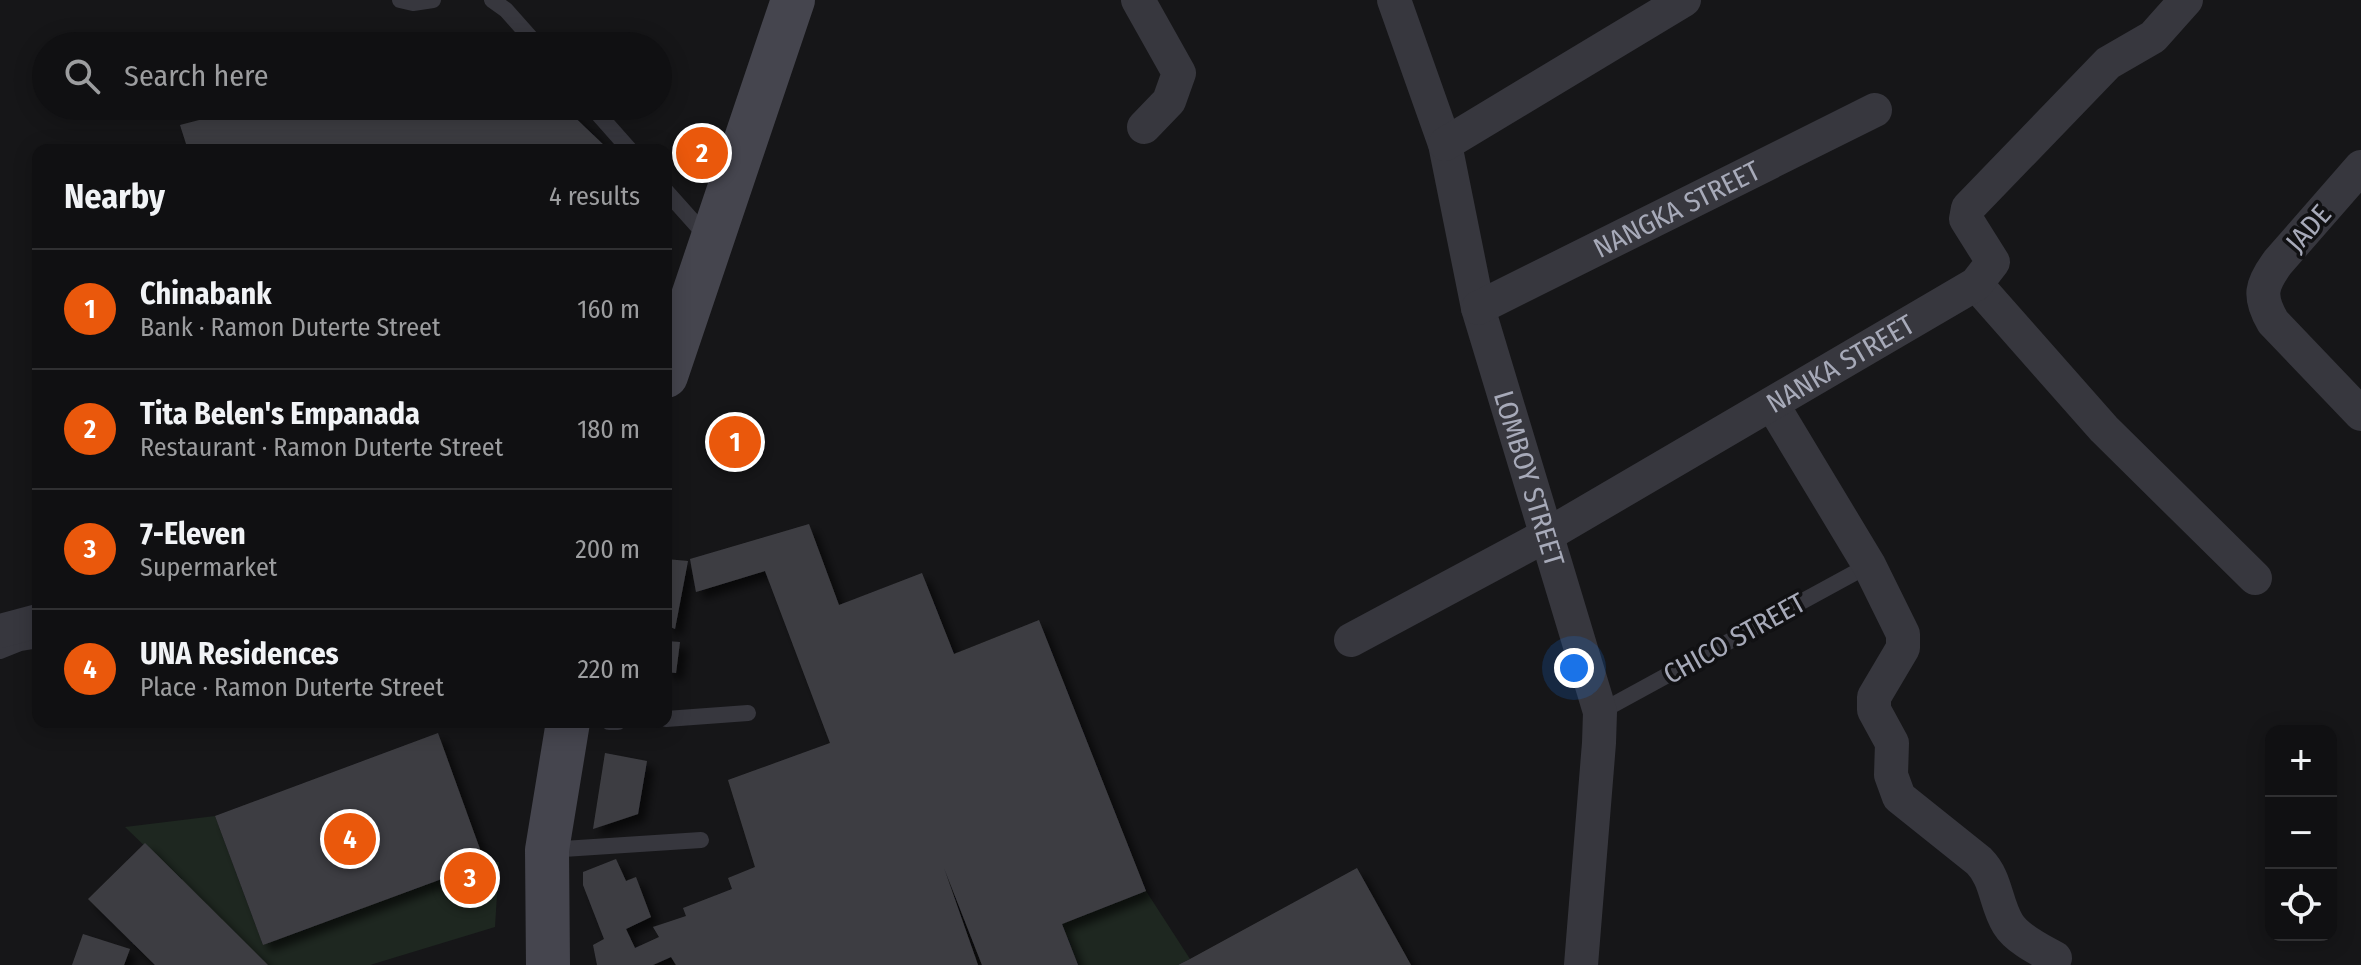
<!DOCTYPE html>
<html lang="en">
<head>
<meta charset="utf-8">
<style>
  body { margin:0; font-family:"Fira Sans Condensed",sans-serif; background:#1e1e20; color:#f1f3f6 }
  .controls { position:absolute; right:24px; bottom:24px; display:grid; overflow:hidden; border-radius:16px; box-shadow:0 4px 20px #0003 }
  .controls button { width:72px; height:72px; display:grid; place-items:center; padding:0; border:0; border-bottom:2px solid #303032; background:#101012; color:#f1f3f6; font:40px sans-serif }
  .you { position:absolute; left:1574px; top:668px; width:28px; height:28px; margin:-20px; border:6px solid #fff; border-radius:50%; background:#1a73e8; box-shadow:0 0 0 12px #1a73e833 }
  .badge { display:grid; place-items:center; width:52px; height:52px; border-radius:50%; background:#ea580c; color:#fff; font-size:26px; font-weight:700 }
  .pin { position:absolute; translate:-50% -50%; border:4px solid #fff; box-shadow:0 2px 8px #0006 }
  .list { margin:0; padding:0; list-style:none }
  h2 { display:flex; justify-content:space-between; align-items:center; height:104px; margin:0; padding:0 32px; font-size:34px }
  h2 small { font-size:26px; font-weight:400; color:#9c9d9f }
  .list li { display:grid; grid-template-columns:52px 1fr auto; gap:24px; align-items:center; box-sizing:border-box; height:120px; padding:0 32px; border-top:2px solid #303032 }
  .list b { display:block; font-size:30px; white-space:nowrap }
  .list p { margin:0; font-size:26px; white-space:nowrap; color:#9c9d9f }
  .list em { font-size:26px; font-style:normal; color:#9c9d9f }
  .icon { flex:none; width:44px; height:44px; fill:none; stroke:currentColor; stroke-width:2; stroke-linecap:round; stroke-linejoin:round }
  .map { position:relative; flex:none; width:2361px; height:965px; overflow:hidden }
  .search { position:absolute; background:#101012; box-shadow:0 4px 20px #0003; left:32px; top:32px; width:640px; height:88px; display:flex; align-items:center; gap:20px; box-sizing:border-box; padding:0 28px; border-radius:44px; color:#9c9d9f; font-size:30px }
  .panel { position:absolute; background:#101012; box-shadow:0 4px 20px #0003; left:32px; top:144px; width:640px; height:584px; border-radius:16px }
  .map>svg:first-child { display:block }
</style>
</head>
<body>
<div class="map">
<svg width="2361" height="965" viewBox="0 0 2361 965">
  <defs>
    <filter id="shadow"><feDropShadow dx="7" dy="7" stdDeviation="4" flood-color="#0009"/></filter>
  </defs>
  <rect width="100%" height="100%" fill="#161618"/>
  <path fill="#1e2720" d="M215,816L263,945L485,863L499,862L495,927L370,965H268L125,827Z
    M1146,891L1190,959L1178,965H1078L1062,924Z"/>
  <path fill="#3e3e43" filter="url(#shadow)" d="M253,106H563L609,150H188L180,125Z
    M809,524L839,605L922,573L954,654L1039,620L1146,891L1062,924L1078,965H982L944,868L978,965H676L671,957L653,965H597L593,945L604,939L583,885V872L616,859L626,881L636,877L651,917L626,929L635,948L659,937L653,927L686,916L683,908L732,889L728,878L755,867L728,780L830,743L765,571L696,592L690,559Z
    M666,559L688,561L675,629L666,625Z
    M666,641L680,642L676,673L666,672Z
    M438,733L485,863L263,945L215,816Z
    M605,753L647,761L638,814L593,829Z
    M145,843L268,965H155L88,899Z
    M1357,868L1411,965H1178L1190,959Z
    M83,934L130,949L124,965H72Z"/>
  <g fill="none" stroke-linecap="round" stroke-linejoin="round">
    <path stroke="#37373e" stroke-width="16" d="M400,0L413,3L433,0
      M492,0L506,10L538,46
      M591,106L630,150
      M666,191L708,238
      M0,651L20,643L38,640
      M1600,712L1869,565
      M666,719L748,713
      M609,722H618
      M548,850L701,840"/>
    <g stroke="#37373e" stroke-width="34">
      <path d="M1138,0L1179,73L1169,101L1144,127"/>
      <path id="s1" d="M1394,0L1445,144L1478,308L1600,712L1599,743L1581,965"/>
      <path d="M1445,144L1684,0"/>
      <path d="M2361,167L2278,262C2261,285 2258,296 2273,322L2361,414"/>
      <path d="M1976,284L2104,429L2255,578"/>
      <path id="s2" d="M1478,308L1875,110"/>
      <path d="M1772,404L1869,565L1903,634V648L1874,697V710L1892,743L1891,775L1899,797L1979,861C1997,879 1995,903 2008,924C2017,939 2040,950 2055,958"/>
      <path d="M0,631L38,621"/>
      <path id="s3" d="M1351,640L1547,535L1976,284L1993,262L1966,219L1968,208L2108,63L2153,37L2186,0"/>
    </g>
    <path stroke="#45454e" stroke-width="44" d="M666,376L793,0
      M548,965L547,850L568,722"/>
  </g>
  <g text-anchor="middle" stroke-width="7" stroke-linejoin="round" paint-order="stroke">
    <g font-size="28" fill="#a7aab9" stroke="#111113">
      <text dy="10" stroke="none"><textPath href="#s2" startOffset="222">NANGKA STREET</textPath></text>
      <text transform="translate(2308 228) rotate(-49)" y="10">JADE</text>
      <text dy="10" stroke="none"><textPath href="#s3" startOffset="562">NANKA STREET</textPath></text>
      <text dy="10" stroke="none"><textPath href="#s1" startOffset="498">LOMBOY STREET</textPath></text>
      <text transform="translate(1734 638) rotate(-29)" y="10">CHICO STREET</text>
    </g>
  </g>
</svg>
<div class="controls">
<button>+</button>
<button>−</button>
<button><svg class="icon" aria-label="locate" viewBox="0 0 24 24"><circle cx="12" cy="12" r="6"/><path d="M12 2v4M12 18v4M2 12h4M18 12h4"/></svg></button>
</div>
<div class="you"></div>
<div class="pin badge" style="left:735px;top:442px">1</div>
<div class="pin badge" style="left:702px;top:153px">2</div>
<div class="pin badge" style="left:470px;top:878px">3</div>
<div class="pin badge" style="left:350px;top:839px">4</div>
<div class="search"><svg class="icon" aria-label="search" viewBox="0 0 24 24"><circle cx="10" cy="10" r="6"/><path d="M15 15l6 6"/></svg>Search here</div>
<section class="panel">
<h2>Nearby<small>4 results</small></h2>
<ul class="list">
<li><span class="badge">1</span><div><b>Chinabank</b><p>Bank · Ramon Duterte Street</p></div><em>160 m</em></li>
<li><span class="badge">2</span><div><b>Tita Belen's Empanada</b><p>Restaurant · Ramon Duterte Street</p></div><em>180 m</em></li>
<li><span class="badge">3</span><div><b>7-Eleven</b><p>Supermarket</p></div><em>200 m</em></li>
<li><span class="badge">4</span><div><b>UNA Residences</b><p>Place · Ramon Duterte Street</p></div><em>220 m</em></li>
</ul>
</section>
</div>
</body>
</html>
